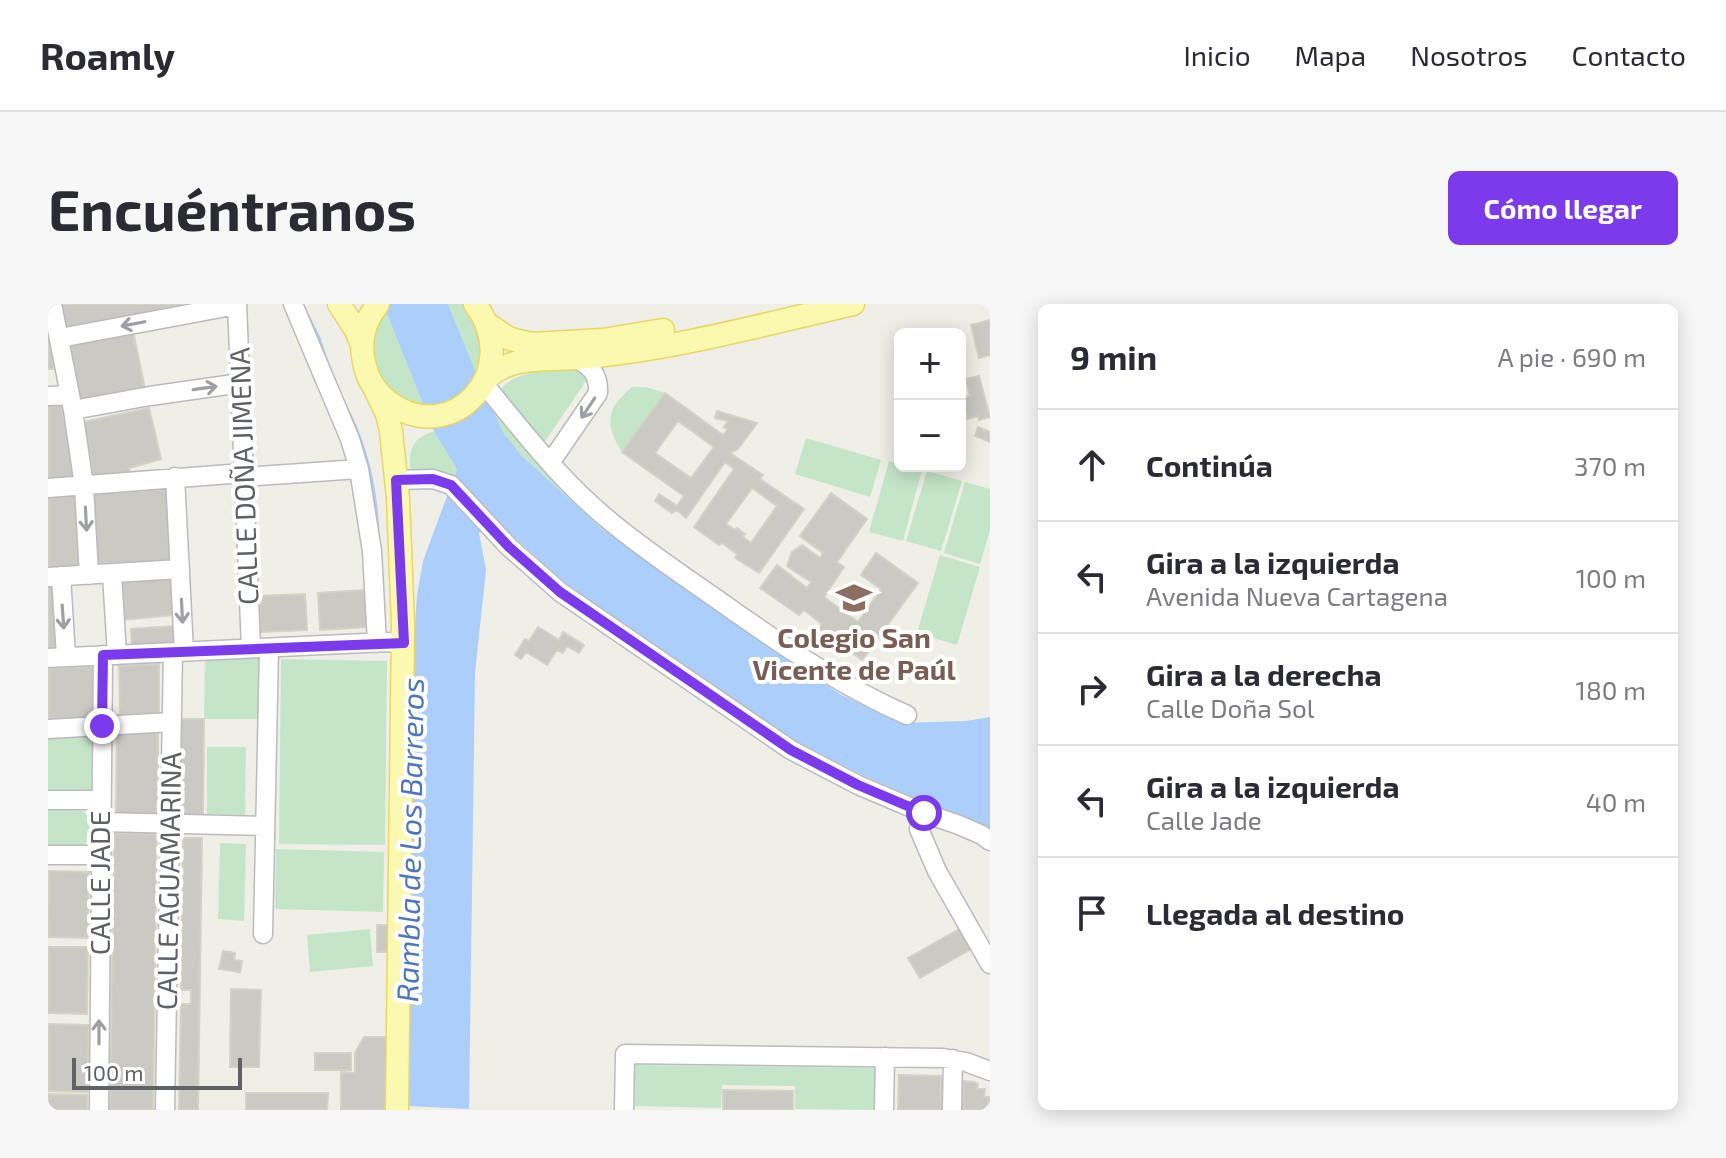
<!DOCTYPE html>
<html lang="es">
<head>
<meta charset="utf-8">
<style>
  body { margin:0; font-family:"Exo 2",sans-serif; background:#f7f7f7; color:#2b2b33 }
  .controls { position:absolute; right:24px; top:24px; display:grid; overflow:hidden; border-radius:12px; box-shadow:0 4px 20px #0003 }
  .controls button { width:72px; height:72px; display:grid; place-items:center; padding:0; border:0; border-bottom:2px solid #e1e1e2; background:#fff; color:#2b2b33; font:40px sans-serif }
  .scale { position:absolute; left:24px; bottom:20px; width:170px; box-sizing:border-box; padding-left:8px; border:4px solid #5e6166; border-top:0; font-size:22px; line-height:28px; white-space:nowrap; color:#5e6166; -webkit-text-stroke:6px #fff; paint-order:stroke }
  .stop { position:absolute; width:24px; height:24px; margin:-18px; border:6px solid #7c3aed; border-radius:50%; background:#fff }
  .stop.end { background:#7c3aed; border-color:#fff; box-shadow:0 2px 8px #0008 }
  .list { margin:0; padding:0; list-style:none }
  h2 { display:flex; justify-content:space-between; align-items:center; height:104px; margin:0; padding:0 32px; font-size:34px }
  h2 small { font-size:26px; font-weight:400; color:#7c7c81 }
  .list li { display:grid; grid-template-columns:52px 1fr auto; gap:24px; align-items:center; box-sizing:border-box; height:112px; padding:0 32px; border-top:2px solid #e1e1e2 }
  .list b { display:block; font-size:30px; white-space:nowrap }
  .list p { margin:0; font-size:26px; white-space:nowrap; color:#7c7c81 }
  .list em { font-size:26px; font-style:normal; color:#7c7c81 }
  .icon { flex:none; width:44px; height:44px; fill:none; stroke:currentColor; stroke-width:2; stroke-linecap:round; stroke-linejoin:round }
  .map { position:relative; flex:none; width:942px; height:806px; overflow:hidden; border-radius:12px }
  header { display:flex; align-items:center; gap:48px; box-sizing:border-box; height:112px; padding:0 40px; background:#fff; border-bottom:2px solid #e1e1e2 }
  header strong { font-size:38px }
  nav { display:flex; gap:44px; margin-inline-start:auto; font-size:28px }
  .intro { display:flex; align-items:center; justify-content:space-between; box-sizing:border-box; height:192px; padding:0 48px }
  h1 { margin:0; font-size:56px }
  .button { padding:20px 36px; border-radius:12px; background:#7c3aed; color:#fff; font-size:28px; font-weight:700 }
  main { display:flex; gap:48px; padding:0 48px }
  aside { flex:1; background:#fff; border-radius:12px; box-shadow:0 4px 20px #0003 }
  .map>svg:first-child { display:block }
</style>
</head>
<body>
<header>
<strong>Roamly</strong>
<nav><a>Inicio</a><a>Mapa</a><a>Nosotros</a><a>Contacto</a></nav>
</header>
<div class="intro"><h1>Encuéntranos</h1><a class="button">Cómo llegar</a></div>
<main>
<div class="map">
<svg width="942" height="806" viewBox="0 0 942 806">
  <rect width="100%" height="100%" fill="#efefe7"/>
  <path fill="#c5e5c9" d="M330,0L338,7L380,111L365,110L317,62Z
    M400,0H427L439,20L429,71Z
    M537,66L538,77L496,139L452,86C472,62 508,68 537,66Z
    M584,83H598L617,89L574,148C556,120 558,104 584,83Z
    M440,96L627,275L555,226L473,151L455,128Z
    M387,127L409,165L403,181L363,175C361,151 359,135 387,127Z
    M758,134L833,156L822,193L747,170Z
    M841,157L852,160V162L874,166L855,237L821,228Z
    M879,167L914,177L893,247L858,237Z
    M917,178L942,185V226L932,260L896,249Z
    M892,251L932,263L909,341L869,329Z
    M221,354L220,415H156L157,357Z
    M233,355L339,357L337,541L231,540Z
    M43,428L44,488H0V430Z
    M159,443H198L197,511L159,510Z
    M0,505L35,507C46,516 45,534 35,542L0,543Z
    M172,539L198,540L196,617L170,615Z
    M228,545L336,548L335,608L227,605Z
    M322,625L325,662L262,668L259,631Z
    M587,761L832,764L831,806L747,805V782L674,781L673,804L587,802Z"/>
  <path fill="#accefa" d="M335,0H400L429,71L455,128L473,151L555,226L627,275L738,355L792,390L822,405L851,419L918,417L942,413V526L816,472L749,438L518,280L467,234L445,212L431,229L438,266L427,369L421,805L360,802L366,335L369,291L375,257L409,165L387,129Z"/>
  <g fill="none" stroke-linecap="round" stroke-linejoin="round">
    <path stroke="#accefa" stroke-width="3" d="M255,2L271,34L280,61
      M297,101C318,140 328,184 330,228"/>
  </g>
  <path fill="#cbc9c4" stroke="#d4d1c5" stroke-width="2" fill-rule="evenodd" d="M12,0H133V1L17,26Z
    M942,16V51L931,54L923,21Z
    M0,24L7,65H0Z
    M85,27L97,85L31,97L20,40Z
    M931,72L942,113L931,116L930,112L919,115L914,94L922,92L918,75Z
    M617,89L675,131L680,125L676,123L680,117L667,114L669,107L709,119L690,145L682,149L715,171L712,175L756,205L711,269L687,254L689,250L674,239L671,241L646,223L686,165L677,158L638,214L629,206L624,209L607,197L611,190L629,202L636,192L574,148ZM630,117L666,143L643,174L607,149ZM704,184L729,202L703,239L695,233L697,230L689,224L687,226L678,220Z
    M13,100L29,177L0,178V101Z
    M101,104L113,155L81,164L84,172L46,175L35,118Z
    M930,123L942,128V138L927,132Z
    M121,185L124,259L47,265L43,190Z
    M783,189L819,215L789,258L796,263L776,293L810,318L833,285L813,271L828,249L870,279L814,356L771,325L774,320L756,306L751,311L712,284L729,261L759,284L763,278L739,262L744,248L754,241L772,254L775,249L752,232Z
    M27,192L31,264L0,267V193Z
    M122,273L125,311L75,316L72,277Z
    M0,282H5L9,342L3,349L0,350Z
    M317,286L319,323L272,326L270,289Z
    M257,290L259,326L213,328L211,292Z
    M126,322V341L84,343L83,325Z
    M490,323L511,336L515,328L536,341L531,349L519,342L515,349L509,346L499,361L478,348L473,355L467,351L477,335L481,337Z
    M111,360V410L72,413L71,362Z
    M45,362V415L0,417V365Z
    M131,415H156L155,511H131Z
    M110,426V510L68,511L69,429Z
    M66,529L109,530L105,806H62Z
    M135,534H154L150,806H131L133,700H143V686H133Z
    M1,567L41,568L40,634L0,633Z
    M329,621H341L340,648H329Z
    M913,624L925,644L872,674L860,654Z
    M0,643H40L39,710L0,709Z
    M175,647L187,649L186,656L194,657L192,668L171,665Z
    M183,685L213,686L211,763H182Z
    M0,720L41,721L39,788L0,787Z
    M316,733H339L337,806H293V768L307,769V749Z
    M267,749H303V766H267Z
    M851,771L893,772V806H850Z
    M915,777L926,778L930,780L929,785H937L936,793H942V806H915Z
    M675,786L745,787V806H675Z
    M198,789H280L279,806H198Z
    M0,790L39,791V806H0Z"/>
  <g fill="none" stroke-linecap="round" stroke-linejoin="round">
    <g stroke="#b9bbbf" stroke-width="21">
      <path id="minor" d="M4,0L25,106L36,182L41,271
        M189,0L203,344
        M245,0L302,135L311,165L324,247L329,339
        M12,34L189,1
        M436,80C477,130 517,182 568,222C606,253 648,280 687,308C743,347 797,384 859,411
        M0,92L22,91
        M25,106L102,92L193,79
        M502,159L550,89C551,70 542,60 525,54
        M127,173L136,347
        M195,173L311,165
        M348,176L385,175L403,181L461,243L512,288L743,446L810,481L876,509L911,521L934,531L942,537
        M0,184L195,169
        M64,270L69,351
        M13,272L18,353
        M0,273L132,265
        M0,354L338,338L356,339
        M0,425L124,418
        M0,496H53
        M876,509L871,525L889,567L942,660
        M53,518L217,522
        M0,551H52
        M215,630L221,344
        M51,806L55,351
        M117,806L125,348
        M576,806L577,750L895,754L918,758L942,767
        M836,806L837,753
        M904,806L905,755"/>
    </g>
    <g stroke="#ead665" stroke-width="25">
      <path id="major" d="M291,0L308,26L314,41
        M330,0C316,17 311,36 316,58C319,75 328,89 342,99C404,144 477,67 427,0
        M439,20L462,35L484,40L555,36L615,26
        M438,75C461,52 495,56 526,54C620,47 713,21 805,0
        M325,81L339,110L343,127L350,194L355,321L349,806"/>
    </g>
    <use href="#minor" stroke="#fff" stroke-width="18"/>
    <use href="#major" stroke="#fbf8b0" stroke-width="22"/>
  </g>
  <defs><path id="oneway-shaft" d="M-6 0H5M1.5-3L5.5 0L1.5 3" fill="none" stroke-width="1.6" stroke-linecap="round" stroke-linejoin="round" transform="scale(2)"/></defs>
  <g stroke="#9ea0a3">
    <use href="#oneway-shaft" transform="translate(85 20) rotate(169)"/>
    <use href="#oneway-shaft" transform="translate(157 84) rotate(-8)"/>
    <use href="#oneway-shaft" transform="translate(540 104) rotate(124)"/>
    <use href="#oneway-shaft" transform="translate(38 215) rotate(87)"/>
    <use href="#oneway-shaft" transform="translate(134 307) rotate(87)"/>
    <use href="#oneway-shaft" transform="translate(15 313) rotate(86)"/>
    <use href="#oneway-shaft" transform="translate(51 728) rotate(-90)"/>
  </g>
  <g fill="none" stroke-linecap="round" stroke-linejoin="round">
    <path stroke="#7c3aed" stroke-width="10" d="M54,422L55,351L356,339L348,176L385,175L403,181L461,243L512,288L743,446L810,481L876,509"/>
  </g>
  <defs>
    <g id="school-bare" transform="scale(2.76)"><path d="M0-5L7-2L0 1L-7-2ZM-4 1L0 2.5L4 1V4Q0 6-4 4Z" fill="#8d6e63" stroke="#fff" stroke-width="2.5" paint-order="stroke"/></g>
  </defs>
  <g fill-rule="evenodd">
    <use href="#school-bare" x="806" y="294"/>
  </g>
  <g text-anchor="middle" stroke-width="8" stroke-linejoin="round" paint-order="stroke">
    <g font-size="28" fill="#5e6166" stroke="#fff">
      <text transform="translate(196 172) rotate(-92)" y="10">CALLE DOÑA JIMENA</text>
      <text transform="translate(121 577) rotate(-89)" y="10">CALLE AGUAMARINA</text>
      <text transform="translate(52 579) rotate(-90)" y="10">CALLE JADE</text>
    </g>
    <g font-size="28" font-weight="bold" fill="#785e54" stroke="#fff">
      <text x="806" y="344">Colegio San<tspan x="806" dy="32">Vicente de Paúl</tspan></text>
    </g>
    <g font-size="30" font-style="italic" fill="#4e76be" stroke="#fff">
      <text transform="translate(363 536) rotate(-89)" y="10">Rambla de Los Barreros</text>
    </g>
  </g>
</svg>
<div class="controls">
<button>+</button>
<button>−</button>
</div>
<div class="scale">100 m</div>
<div class="stop" style="left:876px;top:509px"></div>
<div class="stop end" style="left:54px;top:422px"></div>
</div>
<aside>
<h2>9 min<small>A pie · 690 m</small></h2>
<ul class="list">
<li><svg class="icon" aria-label="ahead" viewBox="0 0 24 24"><path d="M12 20V5M6 11l6-6 6 6"/></svg><div><b>Continúa</b></div><em>370 m</em></li>
<li><svg class="icon" aria-label="left" viewBox="0 0 24 24"><path d="M17 20v-9H6M10 6l-5 5 5 5"/></svg><div><b>Gira a la izquierda</b><p>Avenida Nueva Cartagena</p></div><em>100 m</em></li>
<li><svg class="icon" aria-label="right" viewBox="0 0 24 24"><path d="M7 20v-9h11M14 6l5 5-5 5"/></svg><div><b>Gira a la derecha</b><p>Calle Doña Sol</p></div><em>180 m</em></li>
<li><svg class="icon" aria-label="left" viewBox="0 0 24 24"><path d="M17 20v-9H6M10 6l-5 5 5 5"/></svg><div><b>Gira a la izquierda</b><p>Calle Jade</p></div><em>40 m</em></li>
<li><svg class="icon" aria-label="arrive" viewBox="0 0 24 24"><path d="M6 21V4h12l-3 4 3 4H6"/></svg><div><b>Llegada al destino</b></div></li>
</ul>
</aside>
</main>
</body>
</html>
